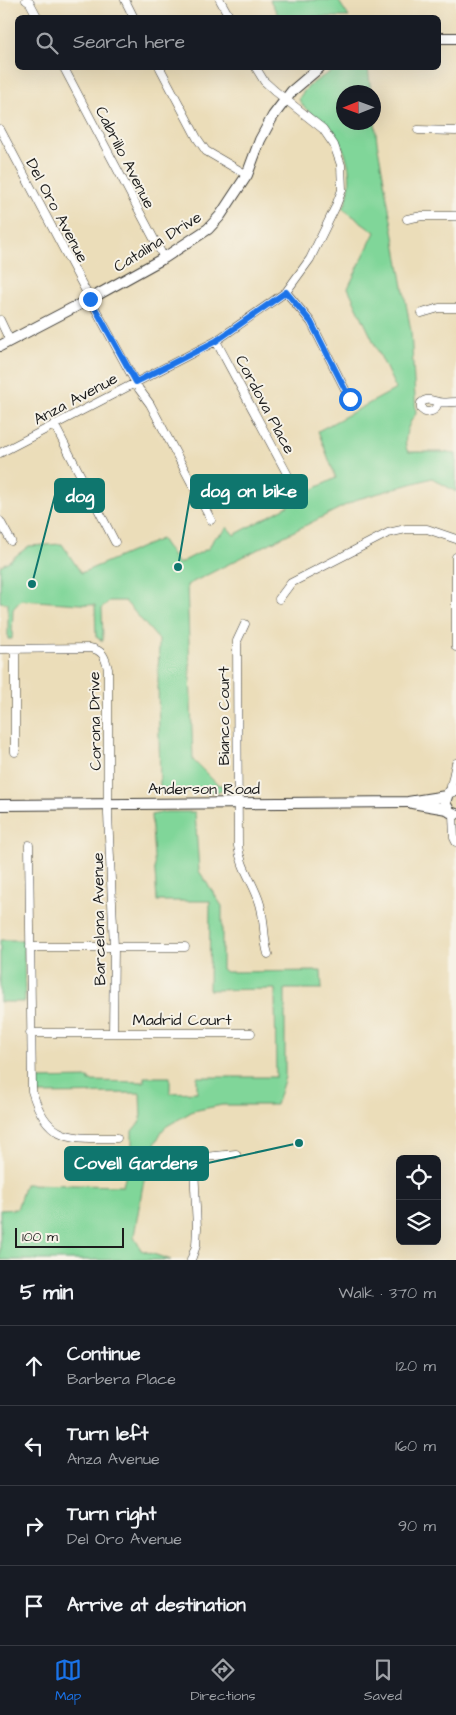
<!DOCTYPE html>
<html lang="en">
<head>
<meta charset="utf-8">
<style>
  body { margin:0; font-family:"Architects Daughter",sans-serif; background:#20242c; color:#f1f3f6 }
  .controls { position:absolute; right:15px; bottom:15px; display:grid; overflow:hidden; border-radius:8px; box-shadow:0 5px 20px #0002 }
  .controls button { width:45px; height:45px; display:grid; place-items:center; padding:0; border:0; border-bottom:1px solid #363941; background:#171b24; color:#f1f3f6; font:25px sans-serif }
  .compass { position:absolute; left:336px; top:85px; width:45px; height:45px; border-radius:50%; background:#171b24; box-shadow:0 5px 20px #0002; rotate:269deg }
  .scale { position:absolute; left:15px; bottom:12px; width:109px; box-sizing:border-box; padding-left:5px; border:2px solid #1c1c1c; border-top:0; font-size:14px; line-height:18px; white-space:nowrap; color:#1c1c1c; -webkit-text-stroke:4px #f7f3e8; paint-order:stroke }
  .stop { position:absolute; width:15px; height:15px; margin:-11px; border:4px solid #1a73e8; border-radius:50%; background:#fff }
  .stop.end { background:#1a73e8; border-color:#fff; box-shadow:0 1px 5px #0008 }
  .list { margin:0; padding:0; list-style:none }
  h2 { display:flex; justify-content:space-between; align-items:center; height:65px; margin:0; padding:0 20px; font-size:21px }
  h2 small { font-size:16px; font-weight:400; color:#9ea1a6 }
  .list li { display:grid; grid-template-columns:32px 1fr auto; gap:15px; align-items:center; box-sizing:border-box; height:80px; padding:0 20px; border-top:1px solid #363941 }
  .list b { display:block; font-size:19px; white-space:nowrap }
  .list p { margin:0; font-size:16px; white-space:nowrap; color:#9ea1a6 }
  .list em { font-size:16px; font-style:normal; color:#9ea1a6 }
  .icon { flex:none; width:28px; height:28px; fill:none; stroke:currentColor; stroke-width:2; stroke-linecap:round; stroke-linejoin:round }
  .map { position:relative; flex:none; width:456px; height:1260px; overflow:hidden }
  .search { position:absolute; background:#171b24; box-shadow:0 5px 20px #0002; left:15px; right:15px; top:15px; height:55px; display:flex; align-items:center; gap:12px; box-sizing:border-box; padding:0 18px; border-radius:8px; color:#9ea1a6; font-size:19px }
  .sheet { height:385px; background:#171b24 }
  nav { display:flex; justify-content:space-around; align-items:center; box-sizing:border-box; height:70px; border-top:1px solid #363941; background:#171b24; font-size:14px; color:#9ea1a6 }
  nav a { display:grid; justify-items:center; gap:2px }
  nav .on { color:#1a73e8 }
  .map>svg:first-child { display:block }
</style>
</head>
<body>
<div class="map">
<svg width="456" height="1260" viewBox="0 0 456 1260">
  <rect width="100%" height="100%" fill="#f7f3e8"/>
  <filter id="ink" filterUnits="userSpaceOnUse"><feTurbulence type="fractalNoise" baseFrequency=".02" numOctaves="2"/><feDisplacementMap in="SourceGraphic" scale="10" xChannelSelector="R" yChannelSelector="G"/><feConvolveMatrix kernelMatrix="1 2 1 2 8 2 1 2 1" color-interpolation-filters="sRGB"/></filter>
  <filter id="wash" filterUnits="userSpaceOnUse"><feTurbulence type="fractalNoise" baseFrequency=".0096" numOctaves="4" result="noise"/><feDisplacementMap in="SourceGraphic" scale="20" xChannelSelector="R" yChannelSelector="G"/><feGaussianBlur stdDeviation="1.12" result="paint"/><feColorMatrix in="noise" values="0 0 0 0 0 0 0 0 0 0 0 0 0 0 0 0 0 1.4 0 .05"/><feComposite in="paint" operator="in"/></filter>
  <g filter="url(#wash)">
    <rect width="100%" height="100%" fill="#ebddb9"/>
    <path fill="#80d699" stroke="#4e795a" d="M270,0H338L349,17H279Z
      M339,68H368L371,92H344V122H374V113L377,142L411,331L416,414C408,422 402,442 408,452H441L456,454V492L432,478L358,499L187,585L193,760L217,784L229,787L219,792L160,791L158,681L159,640L125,601H109L102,608L103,641L96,637L95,605L21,600L13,609L12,639H8V603L0,602V566L9,561L29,546L62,544L81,573L161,539L178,564L209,548L214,538L223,533L227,527L234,535L288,506L290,496L309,491L336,478L318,431L396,389L348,288L375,232L343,209C357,179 348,144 324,123C316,116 302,109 299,99C304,86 326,74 339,68Z
      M166,812H195L199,871L222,906V969L226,972L321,971L322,989H285V1077L276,1105H222L193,1111L167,1126L162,1131L150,1153L142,1190L134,1236L141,1250L171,1260H0V1210L17,1209L25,1184L123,1186L132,1149V1131L141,1120L140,1093L36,1094L35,1079L89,1078V1081L144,1082V1077H170V1093L197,1092V1077H276L275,989L209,990L210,901H157L151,815Z
      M0,940H24L25,1002H0Z"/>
  </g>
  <g filter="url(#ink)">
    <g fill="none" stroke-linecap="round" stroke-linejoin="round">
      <g stroke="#3b3934" stroke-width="9">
        <path id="minor" d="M26,0L30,3L38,18
          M125,0L134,18
          M220,0L230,18
          M64,68L164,258
          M160,68L197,138L206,151L247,175
          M0,129L90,299L139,389L150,404L211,520
          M418,130L456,131
          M407,219L422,216H456
          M286,292L311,322L350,399
          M422,313L439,308H456
          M0,320L10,341
          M216,341L291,481
          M438,402C436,410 433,412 425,412L421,409V403C427,398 431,400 438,402C443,403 450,402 456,402
          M54,424L115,542
          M0,453L216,341L286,292L310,259L335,208L342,190L341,165L334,145L323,129L275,91L264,81L256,68
          M0,521L11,541
          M456,557V647
          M279,599L291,583L388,533L406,529H427L456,539
          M245,624L237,641L238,846C241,869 254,883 260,904C265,921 263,938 268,954
          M0,649L90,648C103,650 105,657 108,669V814L114,947L113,1033
          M15,649V752
          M450,791L456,763
          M453,814L454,838L456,842
          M29,845L32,1091C47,1142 70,1138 117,1138
          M30,947H185
          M30,1033H251
          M191,1260L196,1246L197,1228L194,1167L199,1159L204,1157L236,1154"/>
      </g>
      <g stroke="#3b3934" stroke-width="12">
        <path id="tertiary" d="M438,38H456
          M0,346L90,299L164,258L208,229L220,216L247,175L260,140L273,116L292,91L319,68
          M456,790L448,793L445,803L450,812L456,814
          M412,803L447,809
          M0,805L408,802L446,796"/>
      </g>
      <use href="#minor" stroke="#fff" stroke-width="8"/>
      <use href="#tertiary" stroke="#fff" stroke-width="10"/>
    </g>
  </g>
  <g fill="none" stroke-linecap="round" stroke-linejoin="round" filter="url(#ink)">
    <path stroke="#1a73e8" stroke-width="6" d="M90,299L136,382L216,341L286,292L311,322L350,399"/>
  </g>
  <g text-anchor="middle" stroke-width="4" stroke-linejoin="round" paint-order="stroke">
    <g font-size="16" fill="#1c1c1c" stroke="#f7f3e8">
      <text transform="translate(126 157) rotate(63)" y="6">Cabrillo Avenue</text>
      <text transform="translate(58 210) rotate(62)" y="6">Del Oro Avenue</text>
      <text transform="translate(157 241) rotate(-32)" y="6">Catalina Drive</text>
      <text transform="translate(75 398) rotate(-28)" y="6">Anza Avenue</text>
      <text transform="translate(266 404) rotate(62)" y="6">Cordova Place</text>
      <text transform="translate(223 716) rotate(-90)" y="6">Bianco Court</text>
      <text transform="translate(94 721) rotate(-91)" y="6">Corona Drive</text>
      <text x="204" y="794">Anderson Road</text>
      <text transform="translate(98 919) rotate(-91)" y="6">Barcelona Avenue</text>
      <text x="182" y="1025">Madrid Court</text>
    </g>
  </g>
  <path fill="none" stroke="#0f766e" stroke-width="2" d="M178 567L191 491M32 584L55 495M299 1143L208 1163"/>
  <g fill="#0f766e" stroke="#f7f3e8" stroke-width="2">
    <circle cx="178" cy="567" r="5"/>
    <circle cx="32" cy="584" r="5"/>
    <circle cx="299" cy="1143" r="5"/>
  </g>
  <g fill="#0f766e" stroke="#0f766e" stroke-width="2">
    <rect x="191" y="475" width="116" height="33" rx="5"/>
    <rect x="55" y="479" width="49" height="33" rx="5"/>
    <rect x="65" y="1147" width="143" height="33" rx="5"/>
  </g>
  <g font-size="18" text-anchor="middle" font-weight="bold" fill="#fff">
    <text x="249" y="497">dog on bike</text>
    <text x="80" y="502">dog</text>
    <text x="136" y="1169">Covell Gardens</text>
  </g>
</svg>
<div class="controls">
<button><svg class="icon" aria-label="locate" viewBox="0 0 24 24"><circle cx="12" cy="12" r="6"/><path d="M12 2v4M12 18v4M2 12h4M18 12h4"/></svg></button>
<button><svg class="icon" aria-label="layers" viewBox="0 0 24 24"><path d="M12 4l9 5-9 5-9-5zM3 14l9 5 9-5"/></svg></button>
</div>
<svg class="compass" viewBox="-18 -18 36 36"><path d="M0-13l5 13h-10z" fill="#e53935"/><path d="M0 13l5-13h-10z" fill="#9ea1a6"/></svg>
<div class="scale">100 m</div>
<div class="stop" style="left:350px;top:399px"></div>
<div class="stop end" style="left:90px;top:299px"></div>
<div class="search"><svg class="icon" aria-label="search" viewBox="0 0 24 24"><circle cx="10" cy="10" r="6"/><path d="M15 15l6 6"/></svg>Search here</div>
</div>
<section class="sheet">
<h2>5 min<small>Walk · 370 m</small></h2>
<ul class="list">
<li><svg class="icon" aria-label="ahead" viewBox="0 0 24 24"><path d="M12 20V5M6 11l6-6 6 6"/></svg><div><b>Continue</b><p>Barbera Place</p></div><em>120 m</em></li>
<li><svg class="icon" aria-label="left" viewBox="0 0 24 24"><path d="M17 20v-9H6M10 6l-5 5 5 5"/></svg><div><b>Turn left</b><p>Anza Avenue</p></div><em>160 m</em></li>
<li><svg class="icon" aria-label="right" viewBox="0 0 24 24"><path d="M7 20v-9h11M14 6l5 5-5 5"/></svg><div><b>Turn right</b><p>Del Oro Avenue</p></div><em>90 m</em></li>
<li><svg class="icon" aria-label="arrive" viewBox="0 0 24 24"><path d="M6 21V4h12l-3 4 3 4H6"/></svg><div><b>Arrive at destination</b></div></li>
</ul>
</section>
<nav>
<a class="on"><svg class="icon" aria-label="map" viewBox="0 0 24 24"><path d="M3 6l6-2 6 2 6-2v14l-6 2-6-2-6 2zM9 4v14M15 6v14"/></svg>Map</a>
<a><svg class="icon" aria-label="directions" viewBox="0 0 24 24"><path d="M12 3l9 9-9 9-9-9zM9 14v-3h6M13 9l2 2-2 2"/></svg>Directions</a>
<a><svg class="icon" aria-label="saved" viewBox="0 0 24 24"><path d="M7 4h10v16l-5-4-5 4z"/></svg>Saved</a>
</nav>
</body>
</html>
